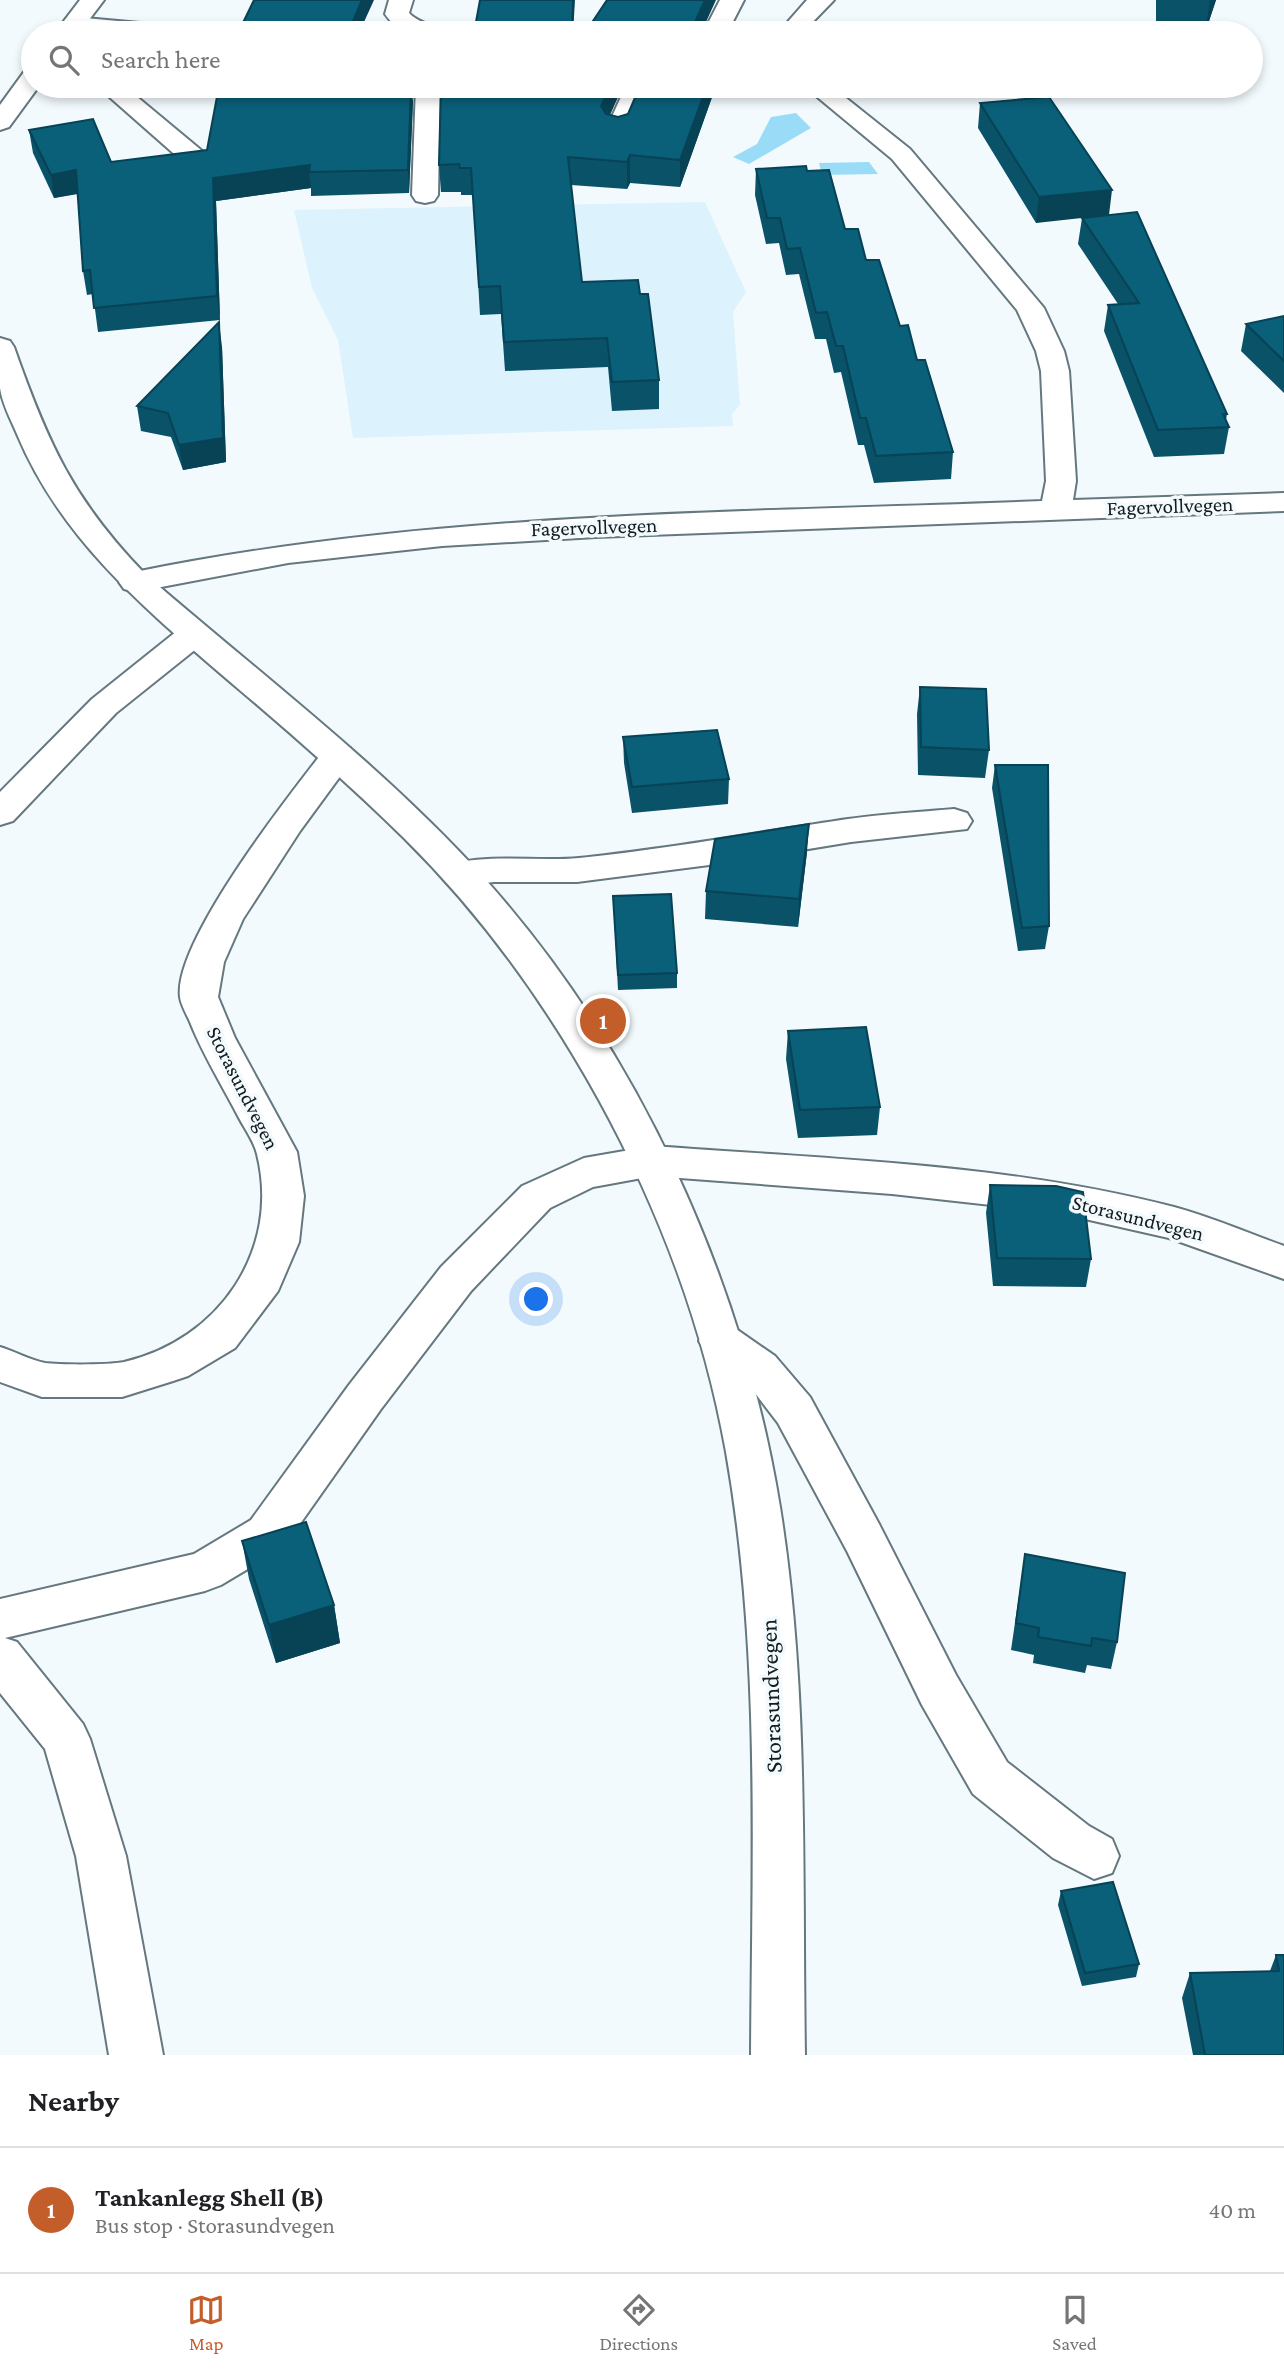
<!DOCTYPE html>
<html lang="en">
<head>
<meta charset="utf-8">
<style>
  body { margin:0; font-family:"Crimson Pro",serif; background:#f2f2f2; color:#202124 }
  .you { position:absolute; left:537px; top:1300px; width:24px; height:24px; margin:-18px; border:5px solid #fff; border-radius:50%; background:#1a73e8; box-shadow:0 0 0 10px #1a73e833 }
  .badge { display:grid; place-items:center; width:46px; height:46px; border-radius:50%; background:#c35e2b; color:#fff; font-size:23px; font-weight:700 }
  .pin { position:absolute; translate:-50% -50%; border:4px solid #fff; box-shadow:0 2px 7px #0006 }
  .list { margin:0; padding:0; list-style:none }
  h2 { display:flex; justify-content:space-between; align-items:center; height:91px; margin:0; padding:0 28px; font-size:30px }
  h2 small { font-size:23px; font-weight:400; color:#757577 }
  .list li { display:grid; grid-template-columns:46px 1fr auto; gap:21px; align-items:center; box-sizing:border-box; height:126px; padding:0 28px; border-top:2px solid #e0e0e0 }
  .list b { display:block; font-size:26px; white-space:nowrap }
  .list p { margin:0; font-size:23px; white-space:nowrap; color:#757577 }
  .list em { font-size:23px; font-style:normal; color:#757577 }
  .icon { flex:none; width:38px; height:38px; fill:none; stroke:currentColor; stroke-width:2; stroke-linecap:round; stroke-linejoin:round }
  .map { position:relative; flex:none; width:1284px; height:2055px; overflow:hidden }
  .search { position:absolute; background:#fff; box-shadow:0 4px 10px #0003; left:21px; right:21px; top:21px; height:77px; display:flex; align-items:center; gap:18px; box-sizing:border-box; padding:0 24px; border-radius:38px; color:#757577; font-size:26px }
  .sheet { height:217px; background:#fff }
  nav { display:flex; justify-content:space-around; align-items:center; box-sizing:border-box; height:98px; border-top:2px solid #e0e0e0; background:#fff; font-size:19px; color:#757577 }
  nav a { display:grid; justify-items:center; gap:4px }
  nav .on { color:#c35e2b }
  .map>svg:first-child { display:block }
</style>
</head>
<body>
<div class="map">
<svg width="1284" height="2055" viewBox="0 0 1284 2055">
  <rect width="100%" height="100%" fill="#f2fafd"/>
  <path fill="#dcf3fd" d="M705,202L746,292L733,312L740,405L732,414L733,426L353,438L338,340L312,288L294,210Z"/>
  <path fill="#9adcf7" d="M796,113L811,128L749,164L733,157L757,144L771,117Z
    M869,162L878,174L822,175L819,163Z"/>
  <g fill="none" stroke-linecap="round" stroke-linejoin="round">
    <g stroke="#65777f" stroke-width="4">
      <path id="minor" d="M389,0H413L409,13C417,22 431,23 438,33C415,34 399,35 385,14Z
        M720,0H744L727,33H703Z
        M807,0H834L802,33H778Z
        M74,17L173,26L182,28L185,33H97L66,29L62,24L66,19Z
        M97,86H124L207,155L211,161L207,167L198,169L189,167Z
        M416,86H440L438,195L434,201L425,203L416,201L412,195Z
        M626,86H650L630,134L626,139L617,142L608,139L604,134Z
        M804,86H831L910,149L1044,308L1064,351L1069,371L1076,481L1073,500L1284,493V511L596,537L442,546L288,563L135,592L124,589L119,582L124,575L135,572C433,511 739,513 1042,501L1046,481L1041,371L1036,351L1017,310L892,159Z
        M194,624L206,627L210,634L206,641L116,713L13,821L0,825V792L92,699L182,627Z
        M338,745L350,748L355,756L300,831L243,919L224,962L218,997L235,1038L297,1152L304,1196L299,1242L278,1291L235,1348L188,1376L173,1381L122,1397H42L0,1382V1347C14,1351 30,1360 45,1363C61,1365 109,1365 124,1362C219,1340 281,1250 257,1154C254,1141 244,1128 238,1116C222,1085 203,1055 190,1022C187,1015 181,1005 180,997C173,942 290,794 326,748Z
        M954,809L967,813L972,821L967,829L851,842L717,864L577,882H494L460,886L447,883L442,874L447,865C491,853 535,862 579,858C670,849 759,832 848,819C883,814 919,812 954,809Z
        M653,1146C826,1159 1005,1163 1174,1207C1211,1217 1248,1233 1284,1246V1279L1169,1238L1054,1212L892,1194L653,1176L593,1187L550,1208L471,1291L381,1409L283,1548L221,1585L205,1591L5,1638L17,1642L83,1724L90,1739L126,1856L163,2055H109L76,1856L45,1749L0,1693V1599L194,1554L251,1520L349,1385L441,1267L522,1186L584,1158Z
        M721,1324L736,1329L775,1356L810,1397L879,1524L956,1675L1007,1762L1089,1826L1112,1839L1119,1856L1112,1873L1094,1879L1053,1858L973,1794L922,1705L847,1551L778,1423L745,1380L706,1353L699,1341L706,1329Z"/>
    </g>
    <g stroke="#65777f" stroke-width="4">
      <path id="major" d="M80,0H104L79,33H55Z
        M33,70V86H39L9,127L0,130V105L24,72Z
        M0,338L10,341L14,347C48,444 74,501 146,575C260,674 383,766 485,879C639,1051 743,1280 780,1507C809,1687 802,1873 805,2055H751C752,1854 761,1651 726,1452C704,1329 659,1209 599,1100C546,1004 482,915 404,838C350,785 293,735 235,686C149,612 62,542 17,434C11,420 2,403 0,388C0,372 0,354 0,338Z"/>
    </g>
    <use href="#minor" fill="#fff" fill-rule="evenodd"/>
    <use href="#major" fill="#fff" fill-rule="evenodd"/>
  </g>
  <path fill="#095268" d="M1156,0H1216L1205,33H1176L1156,31Z
    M716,86L680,187L630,183L627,189L571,185L582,282L640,294L659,380V409L612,411L608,367L505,371L501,314L480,315L473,195H461V192H441L439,165L610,115L618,117Z
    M413,101L409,193L311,196V188L216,201L220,320L98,332L93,294L87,295L83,271L78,194L54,198L33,153L29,130L111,162L207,150Z
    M980,103L1112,190L1036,223L978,128Z
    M756,169L807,171L866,260L917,360L953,452L951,479L874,483L864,445H858L841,372L834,373L826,339H815L799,274L786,275L779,243L766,244L755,195Z
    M1082,218L1227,414L1226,420L1229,427L1224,454L1154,457L1104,331L1108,305L1118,304L1078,244Z
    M1284,316V393L1241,351L1246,324Z
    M222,347L226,462L183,470L171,437L141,431L137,406Z
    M920,687L989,750L985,778L918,775L917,714Z
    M623,737L729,779L728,804L632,813L624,763Z
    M995,765L1049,926L1045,949L1018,951L992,788Z
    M807,852L798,927L705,919L706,891Z
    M613,896L677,973V988L618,990Z
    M788,1031L880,1107L877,1135L798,1138L786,1059Z
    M990,1185L1091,1259L1086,1287L993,1286L986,1213Z
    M242,1541L334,1605L340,1643L276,1663L249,1579Z
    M1025,1554L1117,1642L1111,1669L1087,1665L1085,1673L1033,1663L1034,1655L1011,1650Z
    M1061,1891L1139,1964L1136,1977L1082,1986L1058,1905Z
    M1276,1955H1284V2055H1193L1182,1998L1190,1973L1270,1971Z"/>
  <path fill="#074255" d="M362,0H374L359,33H348Z
    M573,0H575L573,33H572Z
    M705,0H716L701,33H690Z
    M1210,0H1216L1205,33Z
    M411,86L413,101L409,193L408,170Z
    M611,86H623L602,133L601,106Z
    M707,86H716L680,187V160Z
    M630,155V183L627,189V162Z
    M310,165L309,172L311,188L216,201L220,320L217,296L213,178Z
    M76,170L80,193L54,198L51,175Z
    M1112,190L1109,215L1036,223L1039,197Z
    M219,322L222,347L226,462L183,470L179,445Z
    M809,824L807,852L798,927L799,899Z
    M334,1605L340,1643L276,1663L269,1625Z"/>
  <path fill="#0a5f79" stroke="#074255" stroke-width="2" d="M254,0H362L348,33H238Z
    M480,0H573L572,33H474Z
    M607,0H705L690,33H585Z
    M219,86H411L408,170L309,172L310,165L213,178L217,296L94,308L90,270L83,271L76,170L51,175L29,130L93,119L111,162L207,150Z
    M441,86H611L601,106L606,114L618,117L628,114L640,86H707L680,160L630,155L627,162L568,157L582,282L638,280L640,294H648L659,380L612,382L607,338L504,342L500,286L479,287L471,168H460L459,164L439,165Z
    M1049,97L1112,190L1039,197L980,103Z
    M806,166L807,171L829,170L845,229H858L866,260H879L900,326L908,325L917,360H925L953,452L876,456L866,418H860L843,346H836L827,312L816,313L800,248L787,249L780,218H767L756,169Z
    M1137,212L1227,414H1223L1229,427L1158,430L1108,305L1139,303L1082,218Z
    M1284,316V361L1246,324Z
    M219,322L223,438L179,445L168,413L137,406Z
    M920,687L986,689L989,750L921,747Z
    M717,730L729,779L632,787L623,737Z
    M995,765H1048L1049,926L1022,928Z
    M809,824L799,899L706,891L715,839Z
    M671,894L677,973L618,975L613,896Z
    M866,1027L880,1107L800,1110L788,1031Z
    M990,1185L1056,1186L1083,1192L1091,1259L997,1258Z
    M306,1522L334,1605L269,1625L242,1541Z
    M1025,1554L1125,1573L1117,1642L1092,1638L1091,1646L1038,1637L1039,1628L1016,1623Z
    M1113,1882L1139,1964L1085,1973L1061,1891Z
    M1276,1955H1284V2055H1205L1190,1973L1279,1971Z"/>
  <g text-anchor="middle" stroke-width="7" stroke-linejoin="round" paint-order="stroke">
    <g font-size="21" fill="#141b1e" stroke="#f2fafd">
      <text transform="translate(1170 506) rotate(-2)" y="7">Fagervollvegen</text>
      <text transform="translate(594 527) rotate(-2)" y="7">Fagervollvegen</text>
      <text transform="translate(243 1088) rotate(63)" y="7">Storasundvegen</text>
      <text transform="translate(1138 1218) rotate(14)" y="7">Storasundvegen</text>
    </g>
    <g font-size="24" fill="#141b1e" stroke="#f2fafd">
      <text transform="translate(771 1696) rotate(-92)" y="8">Storasundvegen</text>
    </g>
  </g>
</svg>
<div class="you"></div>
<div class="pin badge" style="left:603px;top:1021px">1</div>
<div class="search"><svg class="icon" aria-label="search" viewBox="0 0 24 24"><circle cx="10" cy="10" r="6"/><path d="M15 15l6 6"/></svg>Search here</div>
</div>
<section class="sheet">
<h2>Nearby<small></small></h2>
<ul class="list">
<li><span class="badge">1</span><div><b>Tankanlegg Shell (B)</b><p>Bus stop · Storasundvegen</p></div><em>40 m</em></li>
</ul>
</section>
<nav>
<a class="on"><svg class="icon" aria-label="map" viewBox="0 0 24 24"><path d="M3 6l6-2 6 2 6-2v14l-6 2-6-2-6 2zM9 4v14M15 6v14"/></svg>Map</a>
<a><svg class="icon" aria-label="directions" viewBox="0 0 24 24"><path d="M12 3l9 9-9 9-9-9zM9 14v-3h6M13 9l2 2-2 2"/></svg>Directions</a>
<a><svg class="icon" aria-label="saved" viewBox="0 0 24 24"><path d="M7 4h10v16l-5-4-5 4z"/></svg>Saved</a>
</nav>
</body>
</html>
